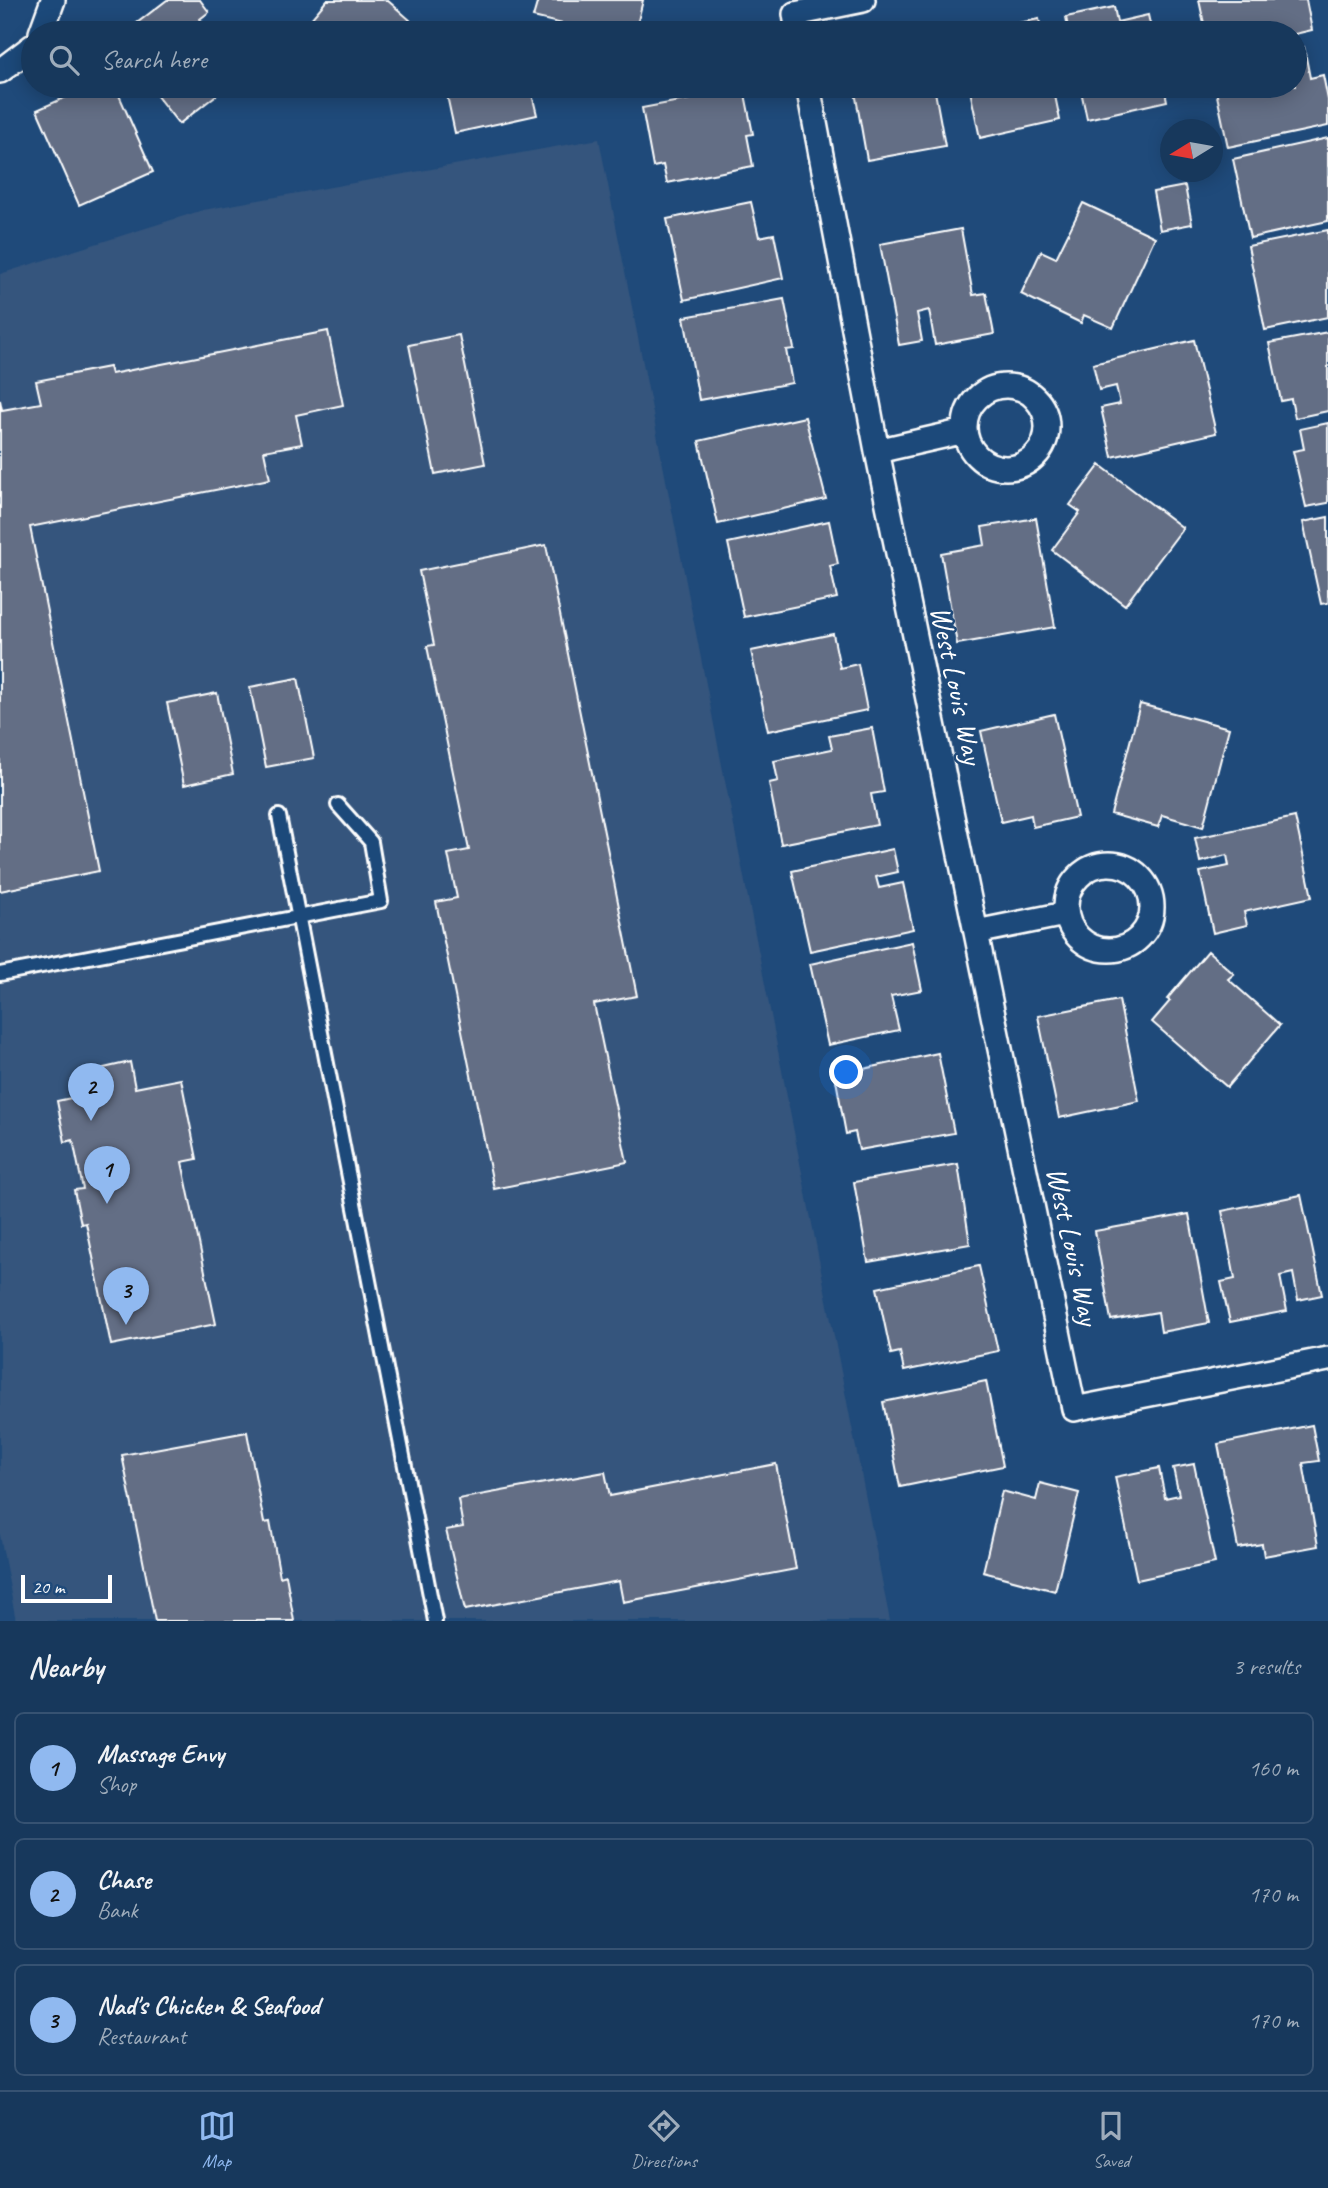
<!DOCTYPE html>
<html lang="en">
<head>
<meta charset="utf-8">
<style>
  body { margin:0; font-family:Caveat,sans-serif; background:#203f62; color:#f1f3f6 }
  .compass { position:absolute; left:1160px; top:119px; width:63px; height:63px; border-radius:50%; background:#17385c; box-shadow:0 4px 18px #0003; rotate:259deg }
  .scale { position:absolute; left:21px; bottom:18px; width:91px; box-sizing:border-box; padding-left:7px; border:4px solid #fff; border-top:0; font-size:19px; line-height:24px; white-space:nowrap; color:#fff; -webkit-text-stroke:5px #1f4a7a; paint-order:stroke }
  .you { position:absolute; left:847px; top:1073px; width:24px; height:24px; margin:-18px; border:5px solid #fff; border-radius:50%; background:#1a73e8; box-shadow:0 0 0 10px #1a73e833 }
  .badge { display:grid; place-items:center; width:46px; height:46px; border-radius:50%; background:#90b9f0; color:#111; font-size:23px; font-weight:700 }
  .pin { position:absolute; translate:-50% -58px; filter:drop-shadow(0 2px 4px #0008) }
  .pin::after { content:''; position:absolute; top:37px; width:24px; height:21px; background:inherit; clip-path:polygon(0 0,100% 0,50% 100%) }
  .list { margin:0; padding:0; list-style:none }
  h2 { display:flex; justify-content:space-between; align-items:center; height:91px; margin:0; padding:0 28px; font-size:30px }
  h2 small { font-size:23px; font-weight:400; color:#9eacbb }
  .list li { display:grid; grid-template-columns:46px 1fr auto; gap:21px; align-items:center; box-sizing:border-box; height:112px; margin:0 14px 14px; padding:0 14px; border:2px solid #365272; border-radius:10px }
  .list b { display:block; font-size:26px; white-space:nowrap }
  .list p { margin:0; font-size:23px; white-space:nowrap; color:#9eacbb }
  .list em { font-size:23px; font-style:normal; color:#9eacbb }
  .icon { flex:none; width:38px; height:38px; fill:none; stroke:currentColor; stroke-width:2; stroke-linecap:round; stroke-linejoin:round }
  .map { position:relative; flex:none; width:1328px; height:1621px; overflow:hidden }
  .search { position:absolute; background:#17385c; box-shadow:0 4px 18px #0003; left:21px; right:21px; top:21px; height:77px; display:flex; align-items:center; gap:18px; box-sizing:border-box; padding:0 24px; border-radius:38px; color:#9eacbb; font-size:26px }
  .sheet { height:469px; background:#17385c }
  nav { display:flex; justify-content:space-around; align-items:center; box-sizing:border-box; height:98px; border-top:2px solid #365272; background:#17385c; font-size:19px; color:#9eacbb }
  nav a { display:grid; justify-items:center; gap:4px }
  nav .on { color:#90b9f0 }
  .map>svg:first-child { display:block }
</style>
</head>
<body>
<div class="map">
<svg width="1328" height="1621" viewBox="0 0 1328 1621">
  <rect width="100%" height="100%" fill="#1f4a7a"/>
  <filter id="ink" filterUnits="userSpaceOnUse"><feTurbulence type="fractalNoise" baseFrequency=".0143" numOctaves="2"/><feDisplacementMap in="SourceGraphic" scale="14" xChannelSelector="R" yChannelSelector="G"/><feConvolveMatrix kernelMatrix="1 2 1 2 8 2 1 2 1" color-interpolation-filters="sRGB"/></filter>
  <g filter="url(#ink)">
    <path fill="#34557d" d="M599,139L890,1621H16L0,1535V274L203,210Z"/>
    <path fill="#646e85" stroke="#fff" stroke-width="2" d="M167,0H200L209,12L200,19L211,33H145L137,23Z
      M327,0H387L410,20L399,33H299Z
      M538,0H643L635,33H601L533,17Z
      M1199,0H1306L1312,30L1295,34L1206,33Z
      M1114,7L1117,22L1148,15L1152,33H1069L1066,17Z
      M1039,19L1042,33H982L989,32L988,29Z
      M482,22L484,33H434V32Z
      M1304,47L1310,78L1323,75L1328,100V126L1228,147L1215,86H1295V49Z
      M106,86H115L153,172L79,205L37,110L82,90L85,95Z
      M149,86H228L179,124Z
      M445,86H530L537,115L455,133Z
      M854,86H934L945,146L867,160Z
      M969,86H1053L1060,120L980,138Z
      M1080,86H1164L1167,101L1087,119Z
      M744,89L753,134L747,135L753,166L667,183L663,165L653,167L642,108Z
      M1328,138V221L1250,238L1233,159Z
      M1185,186L1192,224L1160,230L1153,192Z
      M751,202L759,237L774,234L783,278L684,300L667,219Z
      M1083,203L1155,237L1113,328L1084,315L1081,323L1021,294L1041,251L1056,258Z
      M961,229L973,295L986,293L994,334L935,345L929,310L917,313L922,341L899,345L880,244Z
      M1328,230V317L1265,330L1248,246Z
      M784,299L794,349L786,350L792,383L699,400L684,317Z
      M328,331L343,405L296,415L302,444L264,451L270,479L30,527L99,871L0,891V400L2,410L41,403L36,381L109,367L111,374Z
      M1328,332V411L1295,418L1291,399L1281,401L1269,343Z
      M459,335L485,464L435,474L409,345Z
      M1194,340L1216,433L1112,457L1101,408L1120,404L1116,386L1099,390L1093,364Z
      M805,417L826,499L718,524L699,441Z
      M1328,423V503L1306,507L1293,451L1304,449L1300,429Z
      M1100,465L1183,528L1125,605L1052,550L1080,512L1070,505Z
      M1328,517V603L1321,604L1303,522Z
      M1036,518L1055,627L957,644L941,553L985,545L982,527Z
      M829,521L838,564L830,566L837,598L744,617L728,543Z
      M546,545L637,996L594,1004L627,1162L494,1189L436,902L457,898L448,854L469,850L427,646L434,645L419,571Z
      M833,634L840,668L858,664L867,710L768,731L751,651Z
      M298,678L314,758L266,767L250,687Z
      M217,693L233,774L184,785L167,703Z
      M1140,704L1229,728L1203,827L1162,815L1158,827L1111,814Z
      M1054,714L1077,817L1033,827L1031,815L1001,822L981,731Z
      M872,728L884,792L871,794L877,825L781,844L769,783L778,781L774,761L832,749L829,736Z
      M1295,817L1312,897L1244,912L1247,925L1213,933L1200,872L1229,866L1227,855L1200,862L1195,838Z
      M893,849L898,872L876,877L879,888L903,883L913,929L810,951L792,871Z
      M912,942L922,990L891,996L899,1030L828,1045L810,964Z
      M1208,951L1234,974L1228,979L1280,1025L1227,1087L1152,1022L1170,1001L1167,999Z
      M1119,1000L1139,1101L1059,1118L1038,1016Z
      M938,1053L954,1133L859,1150L855,1132L846,1134L835,1075Z
      M130,1062L135,1088L181,1079L197,1159L182,1162L216,1324L111,1345L86,1223L81,1224L74,1190L83,1189L73,1140L65,1142L57,1101L99,1092L95,1070Z
      M958,1164L970,1244L868,1262L854,1182Z
      M1301,1195L1322,1295L1298,1300L1293,1273L1280,1276L1287,1311L1230,1322L1221,1282L1235,1279L1222,1211Z
      M1189,1214L1209,1323L1161,1332L1158,1312L1111,1320L1095,1231Z
      M979,1266L998,1351L904,1371L900,1352L891,1354L877,1288Z
      M986,1381L1003,1466L900,1487L883,1402Z
      M1312,1425L1319,1461L1303,1463L1318,1546L1264,1556L1262,1544L1238,1548L1218,1444Z
      M247,1432L264,1523L270,1522L280,1577L286,1575L294,1621H155L122,1455Z
      M776,1464L796,1569L623,1602L619,1581L465,1610L446,1530L463,1527L458,1499L605,1472L610,1496Z
      M1194,1464L1215,1563L1137,1580L1115,1477L1159,1468L1165,1498L1179,1495L1173,1468Z
      M1040,1483L1079,1493L1055,1591L983,1572L1002,1491L1036,1500Z"/>
    <g fill="none" stroke-linecap="round" stroke-linejoin="round">
      <g stroke="#fff" stroke-width="18">
        <path id="lane" d="M279,816L435,1621
          M0,974L381,901L371,842L338,805"/>
      </g>
      <g stroke="#fff" stroke-width="28">
        <path id="street" d="M41,33L53,0
          M798,33L795,14L863,0
          M0,71L33,46
          M808,86L877,451L1074,1409L1328,1359
          M965 427a41 41 0 1 1 82 0a41 41 0 1 1-82 0Z
          M877,451L965,431
          M1066 907a43 43 0 1 1 86 0a43 43 0 1 1-86 0Z
          M976,932L1065,914"/>
      </g>
      <use href="#lane" stroke="#1f4a7a" stroke-width="12"/>
      <use href="#street" stroke="#1f4a7a" stroke-width="23"/>
    </g>
  </g>
  <g text-anchor="middle" stroke-width="5" stroke-linejoin="round" paint-order="stroke">
    <g font-size="30" fill="#fff" stroke="#1f4a7a">
      <text transform="translate(957 685) rotate(78)" y="10">West Louis Way</text>
      <text transform="translate(1073 1246) rotate(78)" y="10">West Louis Way</text>
    </g>
  </g>
</svg>
<svg class="compass" viewBox="-18 -18 36 36"><path d="M0-13l5 13h-10z" fill="#e53935"/><path d="M0 13l5-13h-10z" fill="#9eacbb"/></svg>
<div class="scale">20 m</div>
<div class="you"></div>
<div class="pin badge" style="left:107px;top:1204px">1</div>
<div class="pin badge" style="left:91px;top:1121px">2</div>
<div class="pin badge" style="left:126px;top:1325px">3</div>
<div class="search"><svg class="icon" aria-label="search" viewBox="0 0 24 24"><circle cx="10" cy="10" r="6"/><path d="M15 15l6 6"/></svg>Search here</div>
</div>
<section class="sheet">
<h2>Nearby<small>3 results</small></h2>
<ul class="list">
<li><span class="badge">1</span><div><b>Massage Envy</b><p>Shop</p></div><em>160 m</em></li>
<li><span class="badge">2</span><div><b>Chase</b><p>Bank</p></div><em>170 m</em></li>
<li><span class="badge">3</span><div><b>Nad's Chicken &amp; Seafood</b><p>Restaurant</p></div><em>170 m</em></li>
</ul>
</section>
<nav>
<a class="on"><svg class="icon" aria-label="map" viewBox="0 0 24 24"><path d="M3 6l6-2 6 2 6-2v14l-6 2-6-2-6 2zM9 4v14M15 6v14"/></svg>Map</a>
<a><svg class="icon" aria-label="directions" viewBox="0 0 24 24"><path d="M12 3l9 9-9 9-9-9zM9 14v-3h6M13 9l2 2-2 2"/></svg>Directions</a>
<a><svg class="icon" aria-label="saved" viewBox="0 0 24 24"><path d="M7 4h10v16l-5-4-5 4z"/></svg>Saved</a>
</nav>
</body>
</html>
